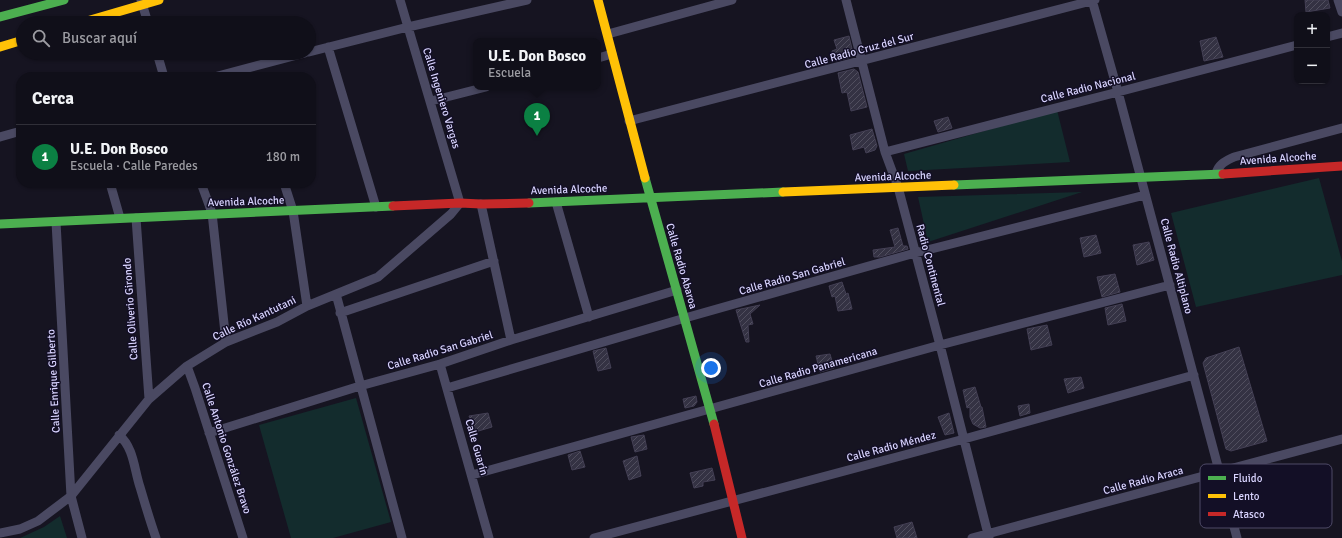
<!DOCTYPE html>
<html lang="es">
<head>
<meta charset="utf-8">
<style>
  body { margin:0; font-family:Signika,sans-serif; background:#191822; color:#f1f3f6 }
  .controls { position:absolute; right:12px; top:12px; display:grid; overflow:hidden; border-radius:8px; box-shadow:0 1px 3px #0004 }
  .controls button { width:36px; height:36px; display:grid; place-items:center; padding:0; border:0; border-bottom:1px solid #302f38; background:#100f19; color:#f1f3f6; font:20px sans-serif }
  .you { position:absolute; left:711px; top:368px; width:14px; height:14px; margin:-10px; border:3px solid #fff; border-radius:50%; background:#1a73e8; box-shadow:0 0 0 6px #1a73e833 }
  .badge { display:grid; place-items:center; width:26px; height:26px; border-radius:50%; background:#0b8043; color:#fff; font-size:13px; font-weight:700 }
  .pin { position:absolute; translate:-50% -33px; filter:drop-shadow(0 1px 2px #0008) }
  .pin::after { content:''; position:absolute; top:21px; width:14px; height:12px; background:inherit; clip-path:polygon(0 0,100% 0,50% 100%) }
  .popup { position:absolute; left:473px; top:38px; width:128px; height:52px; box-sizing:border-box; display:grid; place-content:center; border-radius:8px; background:#100f19; filter:drop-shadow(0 1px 3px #0005); font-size:13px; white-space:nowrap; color:#9c9ca2 }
  .popup b { font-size:15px; color:#f1f3f6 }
  .popup::after { content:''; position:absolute; left:50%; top:100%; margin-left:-8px; border:8px solid transparent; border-top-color:#100f19 }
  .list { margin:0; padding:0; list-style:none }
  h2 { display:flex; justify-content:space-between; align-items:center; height:52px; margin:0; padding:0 16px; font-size:17px }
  h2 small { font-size:13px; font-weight:400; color:#9c9ca2 }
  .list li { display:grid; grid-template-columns:26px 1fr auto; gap:12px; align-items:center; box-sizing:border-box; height:64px; padding:0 16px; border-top:1px solid #302f38 }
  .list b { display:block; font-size:15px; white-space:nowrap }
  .list p { margin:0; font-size:13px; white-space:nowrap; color:#9c9ca2 }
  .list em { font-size:13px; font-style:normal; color:#9c9ca2 }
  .icon { flex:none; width:22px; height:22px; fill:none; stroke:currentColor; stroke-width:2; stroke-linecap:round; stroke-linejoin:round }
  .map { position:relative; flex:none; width:1342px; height:538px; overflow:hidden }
  .search { position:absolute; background:#100f19; box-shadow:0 1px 3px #0004; left:16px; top:16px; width:300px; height:44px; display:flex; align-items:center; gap:10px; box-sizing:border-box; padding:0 14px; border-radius:22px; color:#9c9ca2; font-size:15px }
  .panel { position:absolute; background:#100f19; box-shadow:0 1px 3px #0004; left:16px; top:72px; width:300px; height:116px; border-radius:16px }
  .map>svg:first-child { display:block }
</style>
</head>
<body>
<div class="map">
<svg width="1342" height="538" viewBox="0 0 1342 538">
  <defs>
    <pattern id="building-hatch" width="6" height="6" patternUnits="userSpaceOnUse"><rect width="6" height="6" fill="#343243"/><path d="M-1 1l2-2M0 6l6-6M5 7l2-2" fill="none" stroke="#514f5f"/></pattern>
  </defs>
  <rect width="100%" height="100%" fill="#161421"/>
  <path fill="#132c2d" d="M1057,110L1070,162L908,171L904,154Z
    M1319,178L1342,261V275L1196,307L1171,213Z
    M1082,192L928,242L918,197Z
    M356,398L391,522L333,538H291L259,425Z
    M60,516L67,538H20L44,527Z"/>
  <path fill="url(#building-hatch)" stroke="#433f54" d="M1305,0H1328L1330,8L1306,12Z
    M849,36L853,53L852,55L849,58L836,61L832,51L837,49L834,40Z
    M1216,37L1223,57L1204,61L1200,41Z
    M854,69L858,72L867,107L851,111L847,92L842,93L838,73Z
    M948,117L952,128L938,132L934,121Z
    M872,129L877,146L875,150L866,153L864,147L853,150L850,135Z
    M898,228L903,246H907L908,249L880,257H874L873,250L895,247L890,230Z
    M1096,235L1101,253L1084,257L1080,238Z
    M1149,242L1154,260L1137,265L1133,245Z
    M1115,274L1120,292L1102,297L1097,277Z
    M842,282L846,294L848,293L852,309L838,311L835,296L832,297L829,286Z
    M1122,304L1126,321L1108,325L1105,308Z
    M760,305L750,314L753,324L748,325L749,342H746L736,310Z
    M1047,325L1052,345L1031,350L1027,329Z
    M1239,347L1267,441L1231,451L1226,449L1203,363L1206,358Z
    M606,348L611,368L598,371L593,351Z
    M830,354L834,368L820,372L816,356Z
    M1081,377L1084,388L1068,393L1064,379Z
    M975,387L981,407H982L986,427L980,428L973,424L970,417V407L967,408L963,390Z
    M696,396L697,402L694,406L685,408L683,399Z
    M1029,404L1030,413L1020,416L1018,406Z
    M488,413L492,427L475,432L469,416Z
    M949,413L954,433L945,435L938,417Z
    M644,435L647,449L635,452L631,437Z
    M580,451L585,467L572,470L568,455Z
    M637,456L641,476L629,480L623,461Z
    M712,468L715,480L703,482V486L694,488L690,473Z
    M912,522L917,538H897L894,527Z"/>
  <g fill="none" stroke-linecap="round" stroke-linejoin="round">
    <path stroke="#4a4962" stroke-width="9" d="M141,0L148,23
      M846,0L885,152L898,187L940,345L989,538
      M1092,0L1118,92L1237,538
      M1338,0L1342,12
      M608,34L732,0
      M1327,37L1342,33
      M328,47L376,207
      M309,52L408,27L527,0
      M157,53L164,77
      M598,58L612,54
      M214,77L305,53
      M431,101L486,87
      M629,121L1095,0
      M0,137L21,131
      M885,152L1118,92L1297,45
      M1216,174C1218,164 1226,161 1234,157L1342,128
      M110,183L120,218
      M201,183L212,213L226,342
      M284,183L293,211L307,306
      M556,202L589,317
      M481,204L511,340
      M136,218L149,399
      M56,222L71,496L82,538
      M336,294L402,538
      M340,313L494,261
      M440,364L489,538
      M187,366L195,388L243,538
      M447,388L685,318L915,253L1145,195
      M209,433L360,386L440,364L511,340L677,290
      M119,435C134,448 134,469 140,487C145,504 150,521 156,538
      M472,475L940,345L1170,285
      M0,533L20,529L38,521L71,496L149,399L187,366L226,342L277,322L307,306L378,277L451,214L460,203L400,0
      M594,538L964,439L1194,375
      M972,538L1342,439"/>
    <path stroke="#4caf50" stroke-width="9" d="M0,17L64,0
      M645,178L714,424
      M954,185L1223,174
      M529,203L783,192
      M0,224L393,206"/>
    <path stroke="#ffc107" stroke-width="9" d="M598,0L645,178
      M80,23L159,0
      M0,47L23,40
      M783,192L954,185"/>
    <path stroke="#c62828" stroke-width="9" d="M1223,174L1342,166
      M393,206L460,203L481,204L529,203
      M714,424L742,538"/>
  </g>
  <g text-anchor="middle" stroke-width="3" stroke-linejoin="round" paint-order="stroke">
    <g font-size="11" fill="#d9d4ff" stroke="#130f26">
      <text transform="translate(859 50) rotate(-15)" y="4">Calle Radio Cruz del Sur</text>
      <text transform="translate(1088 87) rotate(-14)" y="4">Calle Radio Nacional</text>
      <text transform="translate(442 98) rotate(73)" y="4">Calle Ingeniero Vargas</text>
      <text transform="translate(1278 158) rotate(-4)" y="4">Avenida Alcoche</text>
      <text transform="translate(893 176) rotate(-2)" y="4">Avenida Alcoche</text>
      <text transform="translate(569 189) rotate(-2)" y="4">Avenida Alcoche</text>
      <text transform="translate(246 201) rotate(-2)" y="4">Avenida Alcoche</text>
      <text transform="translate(931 265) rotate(75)" y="4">Radio Continental</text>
      <text transform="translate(682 266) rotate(74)" y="4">Calle Radio Abaroa</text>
      <text transform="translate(1177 266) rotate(75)" y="4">Calle Radio Altiplano</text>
      <text transform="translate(792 276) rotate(-16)" y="4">Calle Radio San Gabriel</text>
      <text transform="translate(130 309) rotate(-94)" y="4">Calle Oliverio Girondo</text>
      <text transform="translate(254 318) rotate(-25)" y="4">Calle Río Kantutani</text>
      <text transform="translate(440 350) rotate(-17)" y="4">Calle Radio San Gabriel</text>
      <text transform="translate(818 367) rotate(-16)" y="4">Calle Radio Panamericana</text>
      <text transform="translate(53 381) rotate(-93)" y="4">Calle Enrique Gilberto</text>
      <text transform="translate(891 446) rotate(-15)" y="4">Calle Radio Méndez</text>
      <text transform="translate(477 447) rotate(74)" y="4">Calle Guarín</text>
      <text transform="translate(227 448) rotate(72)" y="4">Calle Antonio González Bravo</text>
      <text transform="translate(1143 480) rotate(-15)" y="4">Calle Radio Araca</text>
    </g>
  </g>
  <rect x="1200" y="464" width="132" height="64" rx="6" fill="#130f26" stroke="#4e4a67" stroke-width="1"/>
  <rect x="1208" y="476" width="18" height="4" fill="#4caf50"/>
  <rect x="1208" y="494" width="18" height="4" fill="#ffc107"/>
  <rect x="1208" y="512" width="18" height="4" fill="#c62828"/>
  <g font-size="11" fill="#d9d4ff">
    <text x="1233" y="482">Fluido</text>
    <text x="1233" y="500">Lento</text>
    <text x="1233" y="518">Atasco</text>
  </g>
</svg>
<div class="controls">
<button>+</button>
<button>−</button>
</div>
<div class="you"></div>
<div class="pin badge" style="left:537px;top:136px">1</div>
<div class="popup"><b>U.E. Don Bosco</b>Escuela</div>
<div class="search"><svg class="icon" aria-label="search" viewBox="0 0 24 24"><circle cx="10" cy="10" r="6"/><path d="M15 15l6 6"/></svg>Buscar aquí</div>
<section class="panel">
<h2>Cerca<small></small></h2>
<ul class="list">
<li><span class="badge">1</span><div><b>U.E. Don Bosco</b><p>Escuela · Calle Paredes</p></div><em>180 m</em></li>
</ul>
</section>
</div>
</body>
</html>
